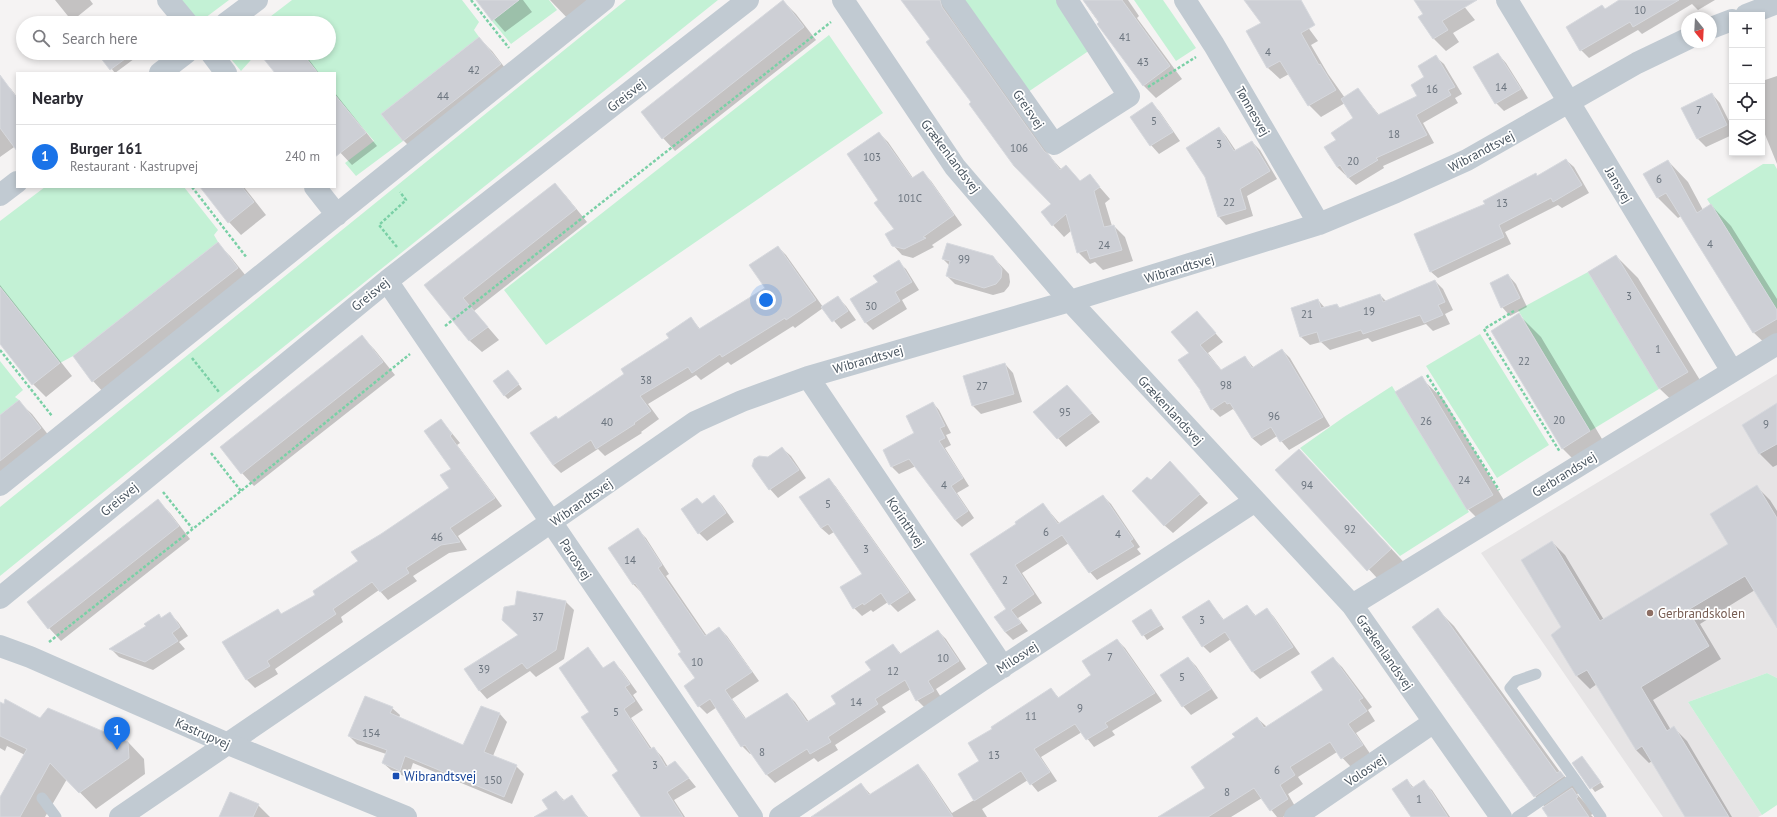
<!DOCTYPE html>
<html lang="en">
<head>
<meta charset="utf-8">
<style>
  body { margin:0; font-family:"PT Sans",sans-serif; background:#f2f2f3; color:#2b2b33 }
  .controls { position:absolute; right:12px; top:12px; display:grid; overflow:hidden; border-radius:0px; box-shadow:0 2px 6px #0003 }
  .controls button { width:36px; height:36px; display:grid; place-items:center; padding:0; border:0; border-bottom:1px solid #e1e1e2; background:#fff; color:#2b2b33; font:20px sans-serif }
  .compass { position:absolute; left:1681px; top:12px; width:36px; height:36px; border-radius:50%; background:#fff; box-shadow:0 2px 6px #0003; rotate:162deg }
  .you { position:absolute; left:766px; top:300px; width:14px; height:14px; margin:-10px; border:3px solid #fff; border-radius:50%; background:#1a73e8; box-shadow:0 0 0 6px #1a73e833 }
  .badge { display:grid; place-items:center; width:26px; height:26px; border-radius:50%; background:#1a73e8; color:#fff; font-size:13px; font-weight:700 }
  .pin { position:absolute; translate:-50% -33px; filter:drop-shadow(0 1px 2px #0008) }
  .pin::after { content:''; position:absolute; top:21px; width:14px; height:12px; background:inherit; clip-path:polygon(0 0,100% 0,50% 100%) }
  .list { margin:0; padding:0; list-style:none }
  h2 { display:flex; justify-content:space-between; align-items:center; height:52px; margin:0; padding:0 16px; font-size:17px }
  h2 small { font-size:13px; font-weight:400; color:#7c7c81 }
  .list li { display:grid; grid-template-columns:26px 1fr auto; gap:12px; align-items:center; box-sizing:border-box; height:64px; padding:0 16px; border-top:1px solid #e1e1e2 }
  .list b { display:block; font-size:15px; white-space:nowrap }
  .list p { margin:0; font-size:13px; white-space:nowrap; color:#7c7c81 }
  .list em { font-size:13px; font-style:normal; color:#7c7c81 }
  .icon { flex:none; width:22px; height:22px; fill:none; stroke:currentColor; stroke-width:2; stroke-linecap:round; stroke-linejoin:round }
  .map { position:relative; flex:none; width:1777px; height:817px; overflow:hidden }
  .search { position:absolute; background:#fff; box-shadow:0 2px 6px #0003; left:16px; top:16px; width:320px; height:44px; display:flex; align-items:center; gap:10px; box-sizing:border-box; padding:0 14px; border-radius:22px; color:#7c7c81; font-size:15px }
  .panel { position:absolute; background:#fff; box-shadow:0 2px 6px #0003; left:16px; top:72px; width:320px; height:116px; border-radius:0px }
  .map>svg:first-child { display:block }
</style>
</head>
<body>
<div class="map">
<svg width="1777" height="817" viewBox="0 0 1777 817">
  <rect width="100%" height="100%" fill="#f5f3f3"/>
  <path fill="#e6e4e5" d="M1777,374V678L1767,673L1688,702L1762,815L1758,817H1663L1481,553Z"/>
  <path fill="#c3f1d5" d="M181,0H229L205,18L194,16Z
    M292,0H462L479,22L474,30L479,37L381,114L403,141L356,176L345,163L374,141L335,95V73H318L302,53H329V23H262Z
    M519,0H549L557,10L511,44L492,21Z
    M626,0H718L222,396L0,576V507Z
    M962,0H1056L1090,50L1025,94Z
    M1134,0H1163L1196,48L1176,61Z
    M829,35L883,113L546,345L504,290Z
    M226,53H257L241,71Z
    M1763,164H1774L1777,169V310L1707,199Z
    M45,187H184L218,230L214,235L218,242L73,356L60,363L0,287V221Z
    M1588,272L1659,389L1590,431L1518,310Z
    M1480,334L1549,445L1497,478L1426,366Z
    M0,361L23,390L15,397L19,400L0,415Z
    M1392,386L1469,512L1400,556L1300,448L1344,417Z
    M1767,673L1777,678V805L1762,815L1688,702Z"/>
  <path fill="#0003" d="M55,0H90L93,4L72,21Z
    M477,0H523L532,12L505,32Z
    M550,0H599L571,22Z
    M902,0H945L953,20L1053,160L1062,170L1066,166L1081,182L1090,176L1110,199L1105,203L1112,226H1114L1125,237L1133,261L1103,270L1095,262L1090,264L1078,252L1072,230L1064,237L1053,225V204L972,103L931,40Z
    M1083,0H1128L1139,16L1137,18L1182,79L1156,98L1143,85Z
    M1245,0H1288L1318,41L1311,45L1328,74L1345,98L1358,89L1379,115L1418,96L1436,57L1444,64L1462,94L1455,98L1458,103L1423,123L1434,143L1383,166L1384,168L1356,185L1337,167V140L1355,119L1345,103L1321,117L1309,105L1289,74L1280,79L1268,68L1247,32L1262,23Z
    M1415,0H1459L1475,20L1453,33L1459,42L1446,51L1434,39L1420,17L1425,14Z
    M1621,0H1715L1698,10L1692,4L1642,34L1638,30L1589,58L1581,50L1605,10Z
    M783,1L796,14L816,40L675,151L663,138Z
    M128,20L131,23H123Z
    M479,38L492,51L512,77L416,153L403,140Z
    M99,53H142L115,73Z
    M260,53H304L319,73H276Z
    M1498,54L1506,63L1528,98L1504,111L1496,103Z
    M1777,76V164L1762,127V81Z
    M0,79L11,89L17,97V145L0,157Z
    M335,93L377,146L352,165L335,147Z
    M1712,94L1720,103L1732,127V135L1706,147L1698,139Z
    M1152,103L1160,112L1180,141L1159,154L1151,145Z
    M1219,128L1226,136L1236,151L1252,142L1260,150L1277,179L1247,196L1253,216L1226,225L1219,217Z
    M879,133L888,142L913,178L922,172L931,181L962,225L932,245L934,247L913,258L902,255L893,245L895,230Z
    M1566,160L1574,167L1589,193L1562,208L1558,205L1505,232L1511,244L1438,278L1430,271L1486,205Z
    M1668,161L1688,182L1703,210L1711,205L1731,226L1777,299V350L1774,352L1753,332L1681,216L1678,218L1658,198L1645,174Z
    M554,184L566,196L587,222L474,311L499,340L482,352L470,341L426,285Z
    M201,187H244L266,215L241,235L229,222Z
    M218,244L230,256L250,281L105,394L93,381Z
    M778,247L786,255L823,307L838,298L846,306L856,320L841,329L823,308L795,328L793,326L731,365L728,362L701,380L696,375L648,404L659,419L641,432L642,433L605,456L598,449L561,473L553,465L558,420L626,374L670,339L691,318L700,329L766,289Z
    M1616,256L1638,278L1709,395L1683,411L1660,389L1589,272Z
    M993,257L1009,274L1010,282L1009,286L1004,292L993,295L955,284L947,276L950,266L943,259Z
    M898,262L906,269L919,290L902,300L907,309L873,330L865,322L879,282Z
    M1508,275L1516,284L1527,307L1510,316L1502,307Z
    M1435,281L1443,289L1453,310L1445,314L1450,324L1433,331L1426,324L1372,342L1368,338L1330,350L1321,342L1310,345L1301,337L1318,300L1325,308L1337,305L1341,309L1380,295L1386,301Z
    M0,285L72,376L46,397L33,384L0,342Z
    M1197,312L1223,342L1208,353L1222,371L1245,357L1254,368L1282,350L1290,358L1330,426L1289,450L1277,436L1261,446L1252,438L1236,412L1233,409L1220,417L1212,409L1190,353Z
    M1519,315L1541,337L1611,454L1585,471L1563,449L1492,331Z
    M362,337L374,349L395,375L254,486L242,473Z
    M1005,364L1013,373L1022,402L981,414L973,406Z
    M512,375L522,389L508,399L504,395Z
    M1421,378L1444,400L1514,517L1490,531L1468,509Z
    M1067,386L1100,422L1066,447L1035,412Z
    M19,402L32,414L53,441L0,483V417Z
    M933,403L939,410L951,433L946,435L951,445L945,448L969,486L957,493L974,518L962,527L955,520L916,466L899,474L892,467L884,451L916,434Z
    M1777,405V465L1773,467L1760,454L1743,425Z
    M441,420L460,443L457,445L502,506L458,536L467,550L449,553L413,576L417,581L388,600L379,590L341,617L343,622L275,669L278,674L255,688L247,680L224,643L278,610L282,615L316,595L359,561L382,534L450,488L452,469Z
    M782,448L791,456L806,478L778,498L770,489L753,466Z
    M1299,450L1413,572L1390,592L1277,470Z
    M1178,471L1208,503L1173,533L1164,525L1151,481Z
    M829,479L836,487L916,600L898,612L888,602L873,612L871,610L862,616L854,608L863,574L834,532L829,535L821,528Z
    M1757,487L1770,500L1777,511V626L1755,590L1700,624L1721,659L1653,700L1671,730L1674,728L1687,741L1732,817H1687L1652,761L1649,763L1636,750L1597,684L1590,689L1577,676L1552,635L1563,628L1552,542L1565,555L1604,620L1729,544Z
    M714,496L722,505L734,522L707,541L699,533L697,499L703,504Z
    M1103,496L1111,504L1140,547L1137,549L1141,554L1097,580L1090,572L1069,543L1022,573L1042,603L1018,618L1028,631L1013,640L1005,632L1017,524L1043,504L1060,524Z
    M157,500L170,513L190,539L61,641L49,628Z
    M638,530L646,538L669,574L666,576L707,636L719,628L727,636L759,681L732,699L747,720L787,694L795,702L809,722L838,704L872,671L893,645L902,655L938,631L946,639L966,669L936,689L942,699L925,708L917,700L911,689L882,707L886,712L835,745L838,750L818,762L814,758L775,783L767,775L752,753L750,754L742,746L717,707L707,714L699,706L696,678L683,652L641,592L633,584Z
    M1209,601L1224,620L1247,606L1256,616L1267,609L1274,617L1300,654L1260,679L1253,672L1231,639L1210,653L1203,646Z
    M566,602L574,610L564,659L536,677L530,671L487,699L479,690L519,635L516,606Z
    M1151,610L1164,629L1147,640L1134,621Z
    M1438,610L1454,626L1560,772L1577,788L1580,793L1577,794L1594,813L1591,815L1593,817H1549L1545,807L1535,796Z
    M170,614L178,622L188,636L179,642L185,649L153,670L119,657L111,649Z
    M1117,640L1125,648L1162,701L1112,731L1115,735L1094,747L1082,732L1041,757L1057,781L1038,792L1028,780L982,809L987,817H824L861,784L871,795L918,765L925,773L952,813L974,800L981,761L994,729L1051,689L1059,698L1092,676Z
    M588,649L604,669L614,663L622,671L637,692L633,695L643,710L631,718L652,749L654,748L662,757L668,767L683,771L696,787L674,800L685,817H643L590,712Z
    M1188,658L1196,666L1218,698L1191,715L1183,706Z
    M1333,658L1342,667L1372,707L1368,710L1375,721L1356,733L1371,755L1351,767L1337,752L1298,777L1303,784L1288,794L1296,808L1283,817H1277L1262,798L1231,817H1161L1206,788L1236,738L1257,718L1267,727L1325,690Z
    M0,703L40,720L128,742L144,759L145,774L96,809L67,779L45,817H0V799L25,755L7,746L5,751L0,748Z
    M392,708L400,715L399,718L463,747L482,708L500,714L507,722L493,756L516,766L524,774L512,804L413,763L408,778L391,770L383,763L386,754L357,744L349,736Z
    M1582,758L1604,787L1595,792L1573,763Z
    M1407,780L1414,788L1423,782L1432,790L1450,817H1412Z
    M556,792L565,801L571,797L588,817H549Z
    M258,805L270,817H221Z"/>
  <path fill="#cdcfd5" stroke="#d7d9de" d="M476,0H519L492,21Z
    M783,0L804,27L662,139L641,112Z
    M901,0H940L942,7L1044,151L1049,155L1060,170L1066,165L1080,181L1090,174L1100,187L1094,191L1104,227L1114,225L1122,250L1090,259L1087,250L1077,253L1066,214L1052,226L1041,212L1051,204L1014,166L969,104L971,102L926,42L930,39Z
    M1083,0H1122L1170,66L1143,86L1097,24L1099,22Z
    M1244,0H1301L1315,25L1301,33L1319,65L1320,64L1336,90L1308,106L1280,61L1267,68L1246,31L1261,23Z
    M1414,0H1477L1442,21L1448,30L1433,39L1418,17L1423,14Z
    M1619,0H1679L1633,27L1630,22L1580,51L1566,27L1602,5L1605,9Z
    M479,37L501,64L403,141L381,114Z
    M97,53H133L110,70Z
    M259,53H302L318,73H275Z
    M1498,53L1521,89L1495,104L1473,67Z
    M1436,55L1455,87L1448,90L1451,95L1416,115L1427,135L1376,158L1378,160L1348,178L1340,165L1337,167L1324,147L1336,140L1331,133L1353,118L1341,99L1358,88L1378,115L1417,96L1411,85L1424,77L1418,66Z
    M0,75L17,98V151L0,128Z
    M1712,93L1727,125L1697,139L1681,108Z
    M335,95L366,133L335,157Z
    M1152,102L1173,132L1150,146L1130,117Z
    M1219,127L1234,151L1252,141L1270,171L1240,189L1246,209L1218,217L1205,177L1186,148Z
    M879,132L912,178L923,171L954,215L923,237L926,238L904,249L892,246L885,234L894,229L874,203L878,200L847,154Z
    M1566,159L1582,185L1553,202L1551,198L1499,225L1504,237L1430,272L1414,234L1485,204L1483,201L1536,173L1537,176Z
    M1668,160L1697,213L1711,204L1777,310V319L1753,333L1666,193L1657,198L1643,174Z
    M555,183L576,209L463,298L488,327L469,341L424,285Z
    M200,187H242L254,202L228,223Z
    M218,242L238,268L92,382L73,356Z
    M947,243L993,256L1002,269L1001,278L996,284L984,288L946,276L950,261L942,259Z
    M778,246L816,300L786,320L785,318L722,357L720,354L692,373L688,367L640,396L651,411L634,423L635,424L596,449L591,440L553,465L530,433L556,416L558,419L624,374L621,369L669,338L666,334L691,317L699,329L765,288L749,265Z
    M1616,255L1688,372L1659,389L1588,272Z
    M899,260L912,282L895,292L900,301L865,323L850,299L878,282L873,276Z
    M1508,274L1520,298L1501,308L1490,283Z
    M1435,280L1445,302L1438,305L1443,315L1424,323L1420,315L1363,334L1361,330L1320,342L1317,332L1300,337L1291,308L1318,299L1321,308L1337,304L1339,308L1380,294L1383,302Z
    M0,287L60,363L32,385L0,344Z
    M838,296L848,311L832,322L821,307Z
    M1197,311L1216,333L1200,345L1221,370L1245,356L1252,368L1282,349L1323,417L1280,442L1271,427L1252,438L1230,403L1227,404L1225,401L1211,410L1200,391H1201L1178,360L1189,353L1171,332Z
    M1519,313L1590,431L1562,449L1491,331Z
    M362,335L383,362L241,474L220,447Z
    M1005,363L1014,394L972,406L963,376Z
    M508,370L519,384L504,396L493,381Z
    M1422,376L1493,495L1467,510L1395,392Z
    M1067,385L1092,413L1057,439L1033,412Z
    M19,400L41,428L0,461V415Z
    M933,402L945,426L940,428L945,438L939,441L963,478L951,486L968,511L955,520L909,459L891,467L883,450L914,433L906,416Z
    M1777,403V444L1759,454L1742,425Z
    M441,419L452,434L450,436L495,498L450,528L460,542L441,545L406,568L409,573L380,592L372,582L333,609L336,614L267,661L270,666L246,680L222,642L278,609L281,614L315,595L313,591L358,561L351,552L381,534L449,488L440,475L451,469L424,431Z
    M782,447L799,470L769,490L752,466L754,459L759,456L768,457Z
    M1299,449L1391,549L1367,571L1275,470Z
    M1170,461L1200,494L1164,526L1132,491L1147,477L1151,480Z
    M829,478L909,592L889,605L881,593L864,605L863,603L853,609L840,587L862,574L828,524L821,528L799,497Z
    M1757,485L1777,518V628L1745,576L1688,610L1709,646L1641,687L1667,731L1674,726L1729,817H1685L1642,746L1636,750L1587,670L1576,676L1551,635L1561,627L1521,560L1552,541L1600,621L1728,544L1710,514Z
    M714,495L726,513L698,534L681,509L697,498L702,504Z
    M1103,495L1133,539L1130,541L1134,546L1089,573L1062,535L1015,565L1034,594L1011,610L1021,623L1005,632L994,617L1006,609L970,554L1016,524L1015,522L1043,503L1058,524Z
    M158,499L179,526L48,629L27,602Z
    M638,528L662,565L658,568L705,636L719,627L752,672L725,690L745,719L787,693L807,722L836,704L831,696L871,670L865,662L893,644L900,654L938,630L959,661L928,681L934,691L916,701L905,680L875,699L878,704L828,737L831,742L810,754L807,749L766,775L745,745L741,747L710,699L698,707L684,686L695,678L678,654L681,652L635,583L633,585L608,548Z
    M517,591L566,601L556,650L527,669L522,663L479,691L464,669L518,635L502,620L504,607L515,605Z
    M1209,600L1223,620L1247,605L1255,616L1267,608L1293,647L1252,672L1225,632L1202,647L1182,617Z
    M1438,608L1557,773L1560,771L1564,776L1534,797L1412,627Z
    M1151,609L1161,625L1142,636L1132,621Z
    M170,612L180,627L172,633L178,641L145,662L109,649L146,626L144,624L159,614L161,618Z
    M1117,639L1155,693L1105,723L1108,727L1086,740L1075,724L1034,749L1050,772L1030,785L1021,771L974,801L958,774L979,761L968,743L992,729L991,727L1051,688L1058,698L1091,675L1082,661Z
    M588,647L603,668L614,661L630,684L625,687L635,701L624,709L650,749L654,747L666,767L675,761L689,778L667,792L683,817H641L612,775L618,771L581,717L589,712L559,668Z
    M1188,657L1211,689L1182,707L1160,675Z
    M1333,657L1363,698L1359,700L1367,711L1348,724L1363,745L1341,759L1330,742L1290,767L1295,775L1280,785L1288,799L1270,811L1254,788L1208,817H1158L1205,788L1191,767L1235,737L1232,734L1257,717L1264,728L1323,690L1311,672Z
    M365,696L393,707L390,713L463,745L481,706L500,713L484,752L517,765L504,797L405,756L400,771L382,763L387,750L348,736Z
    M5,699L40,718L48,708L128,742L129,758L79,793L50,763L20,817H0V797L27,749L0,736V702L4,704Z
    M1582,756L1601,782L1590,789L1572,763Z
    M918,764L953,817H811L861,783L869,795Z
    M1407,779L1412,788L1424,780L1448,817H1411L1392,789Z
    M1572,788L1578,797L1576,798L1589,817H1548L1542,808Z
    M556,791L563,801L572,795L587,817H534L548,809L542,800Z
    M230,792L259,804L253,817H219Z"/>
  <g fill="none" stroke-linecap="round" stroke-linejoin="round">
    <path stroke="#7ad0a6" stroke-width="2.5" stroke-dasharray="3 2" stroke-linecap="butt" d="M471,0L509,48
      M1148,87L1196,57
      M192,187L247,258
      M397,247L379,225L406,200L400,192
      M1514,311L1484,329L1560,452
      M445,326L831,22
      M0,350L52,416
      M192,358L219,392
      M1427,375L1499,490
      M211,453L241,491
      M163,492L192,528
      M49,642L241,491L410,354"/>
    <path stroke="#c1cad2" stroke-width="11" d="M1536,674L1516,681L1510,688L1574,778
      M42,798L56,817
      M1517,817L1574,778L1601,817"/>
    <path stroke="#c1cad2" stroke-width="22" d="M168,0L187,23
      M843,0L955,167L1070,301L1352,605L1501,817
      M952,0L1054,144L1129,96L1067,0
      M1185,0L1214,45L1319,224
      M1507,0L1732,371
      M1746,15L1777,3
      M226,23L257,0
      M1711,28L1732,20
      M211,53L226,73
      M160,73L186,53
      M315,187L337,215
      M0,195L17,182
      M387,281L752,817
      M808,377L1003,667
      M0,485L604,0
      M0,598L387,281L748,0
      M1352,605L1777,344
      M120,817L437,601L695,422L742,401L808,377L1070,301L1319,224L1396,192L1467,160L1637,63L1687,39
      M780,817L981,681L1255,501
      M1295,817L1434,722"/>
    <path stroke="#c1cad2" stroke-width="22" d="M0,646L30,657L226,743L406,817"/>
  </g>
  <circle fill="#8d6e63" stroke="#fff" stroke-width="1.5" cx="1650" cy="613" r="4"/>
  <rect fill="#1a4fb4" stroke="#fff" stroke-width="1.5" x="392" y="772" width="8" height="8" rx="2"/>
  <g text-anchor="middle" stroke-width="3.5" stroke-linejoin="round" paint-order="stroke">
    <g font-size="11" fill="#6b747e">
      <text x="1640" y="14">10</text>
      <text x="1125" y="41">41</text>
      <text x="1268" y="56">4</text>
      <text x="1143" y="66">43</text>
      <text x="474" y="74">42</text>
      <text x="1501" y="91">14</text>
      <text x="1432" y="93">16</text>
      <text x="443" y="100">44</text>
      <text x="1699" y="114">7</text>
      <text x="1154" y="125">5</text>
      <text x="1394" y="138">18</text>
      <text x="1219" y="148">3</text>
      <text x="1019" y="152">106</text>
      <text x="872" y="161">103</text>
      <text x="1353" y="165">20</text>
      <text x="1659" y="183">6</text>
      <text x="910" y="202">101C</text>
      <text x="1229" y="206">22</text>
      <text x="1502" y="207">13</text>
      <text x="1710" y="248">4</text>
      <text x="1104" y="249">24</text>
      <text x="964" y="263">99</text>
      <text x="1629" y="300">3</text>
      <text x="871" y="310">30</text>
      <text x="1369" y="315">19</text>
      <text x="1307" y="318">21</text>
      <text x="1658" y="353">1</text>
      <text x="1524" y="365">22</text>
      <text x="646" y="384">38</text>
      <text x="1226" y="389">98</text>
      <text x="982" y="390">27</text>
      <text x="1065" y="416">95</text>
      <text x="1274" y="420">96</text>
      <text x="1559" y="424">20</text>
      <text x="1426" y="425">26</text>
      <text x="607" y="426">40</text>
      <text x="1766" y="428">9</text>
      <text x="1464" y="484">24</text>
      <text x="944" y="489">4</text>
      <text x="1307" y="489">94</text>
      <text x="828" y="508">5</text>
      <text x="1350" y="533">92</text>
      <text x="1046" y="536">6</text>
      <text x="1118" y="538">4</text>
      <text x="437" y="541">46</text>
      <text x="866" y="553">3</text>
      <text x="630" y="564">14</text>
      <text x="1005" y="584">2</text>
      <text x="538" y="621">37</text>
      <text x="1202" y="624">3</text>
      <text x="1110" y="661">7</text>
      <text x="943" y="662">10</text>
      <text x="697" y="666">10</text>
      <text x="484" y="673">39</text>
      <text x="893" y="675">12</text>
      <text x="1182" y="681">5</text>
      <text x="856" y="706">14</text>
      <text x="1080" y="712">9</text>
      <text x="616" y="716">5</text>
      <text x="1031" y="720">11</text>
      <text x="371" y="737">154</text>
      <text x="762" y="756">8</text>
      <text x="994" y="759">13</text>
      <text x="655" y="769">3</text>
      <text x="1277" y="774">6</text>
      <text x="493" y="784">150</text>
      <text x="1227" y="796">8</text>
      <text x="1419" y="803">1</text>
    </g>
    <g font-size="13" fill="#4a5661" stroke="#fff">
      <text transform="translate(626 95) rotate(-38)" y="5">Greisvej</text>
      <text transform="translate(1029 109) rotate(55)" y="5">Greisvej</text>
      <text transform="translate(1253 111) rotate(60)" y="5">Tønnesvej</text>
      <text transform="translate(1481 151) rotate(-28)" y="5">Wibrandtsvej</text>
      <text transform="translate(951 156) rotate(53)" y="5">Grækenlandsvej</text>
      <text transform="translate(1619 185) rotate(59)" y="5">Jansvej</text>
      <text transform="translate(1179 268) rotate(-17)" y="5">Wibrandtsvej</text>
      <text transform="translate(370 294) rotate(-39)" y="5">Greisvej</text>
      <text transform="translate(868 359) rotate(-16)" y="5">Wibrandtsvej</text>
      <text transform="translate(1171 410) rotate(47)" y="5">Grækenlandsvej</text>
      <text transform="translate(1564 474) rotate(-32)" y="5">Gerbrandsvej</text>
      <text transform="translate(119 499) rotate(-40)" y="5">Greisvej</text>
      <text transform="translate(581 502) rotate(-35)" y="5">Wibrandtsvej</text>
      <text transform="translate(906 522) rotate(56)" y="5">Korinthvej</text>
      <text transform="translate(576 559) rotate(56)" y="5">Parosvej</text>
      <text transform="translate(1385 652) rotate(55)" y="5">Grækenlandsvej</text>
      <text transform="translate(1017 657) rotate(-33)" y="5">Milosvej</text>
      <text transform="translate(203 733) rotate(24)" y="5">Kastrupvej</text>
      <text transform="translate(1365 770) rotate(-34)" y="5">Volosvej</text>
    </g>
    <g font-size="13" fill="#785e54" stroke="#fff" text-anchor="start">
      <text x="1658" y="618">Gerbrandskolen</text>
    </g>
    <g font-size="13" fill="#164399" stroke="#fff" text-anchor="start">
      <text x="404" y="781">Wibrandtsvej</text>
    </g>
  </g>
</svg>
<div class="controls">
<button>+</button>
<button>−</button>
<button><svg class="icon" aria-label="locate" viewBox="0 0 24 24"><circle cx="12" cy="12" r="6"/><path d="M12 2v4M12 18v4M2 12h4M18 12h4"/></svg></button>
<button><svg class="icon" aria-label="layers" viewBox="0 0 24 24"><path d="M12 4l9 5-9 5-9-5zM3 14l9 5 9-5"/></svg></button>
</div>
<svg class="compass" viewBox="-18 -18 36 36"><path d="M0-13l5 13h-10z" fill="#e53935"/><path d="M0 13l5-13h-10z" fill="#7c7c81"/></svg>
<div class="you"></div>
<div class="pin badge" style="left:117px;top:750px">1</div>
<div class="search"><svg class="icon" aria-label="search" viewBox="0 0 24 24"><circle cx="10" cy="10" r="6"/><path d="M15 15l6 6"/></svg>Search here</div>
<section class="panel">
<h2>Nearby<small></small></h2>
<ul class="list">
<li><span class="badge">1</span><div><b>Burger 161</b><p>Restaurant · Kastrupvej</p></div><em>240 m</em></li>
</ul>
</section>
</div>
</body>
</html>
